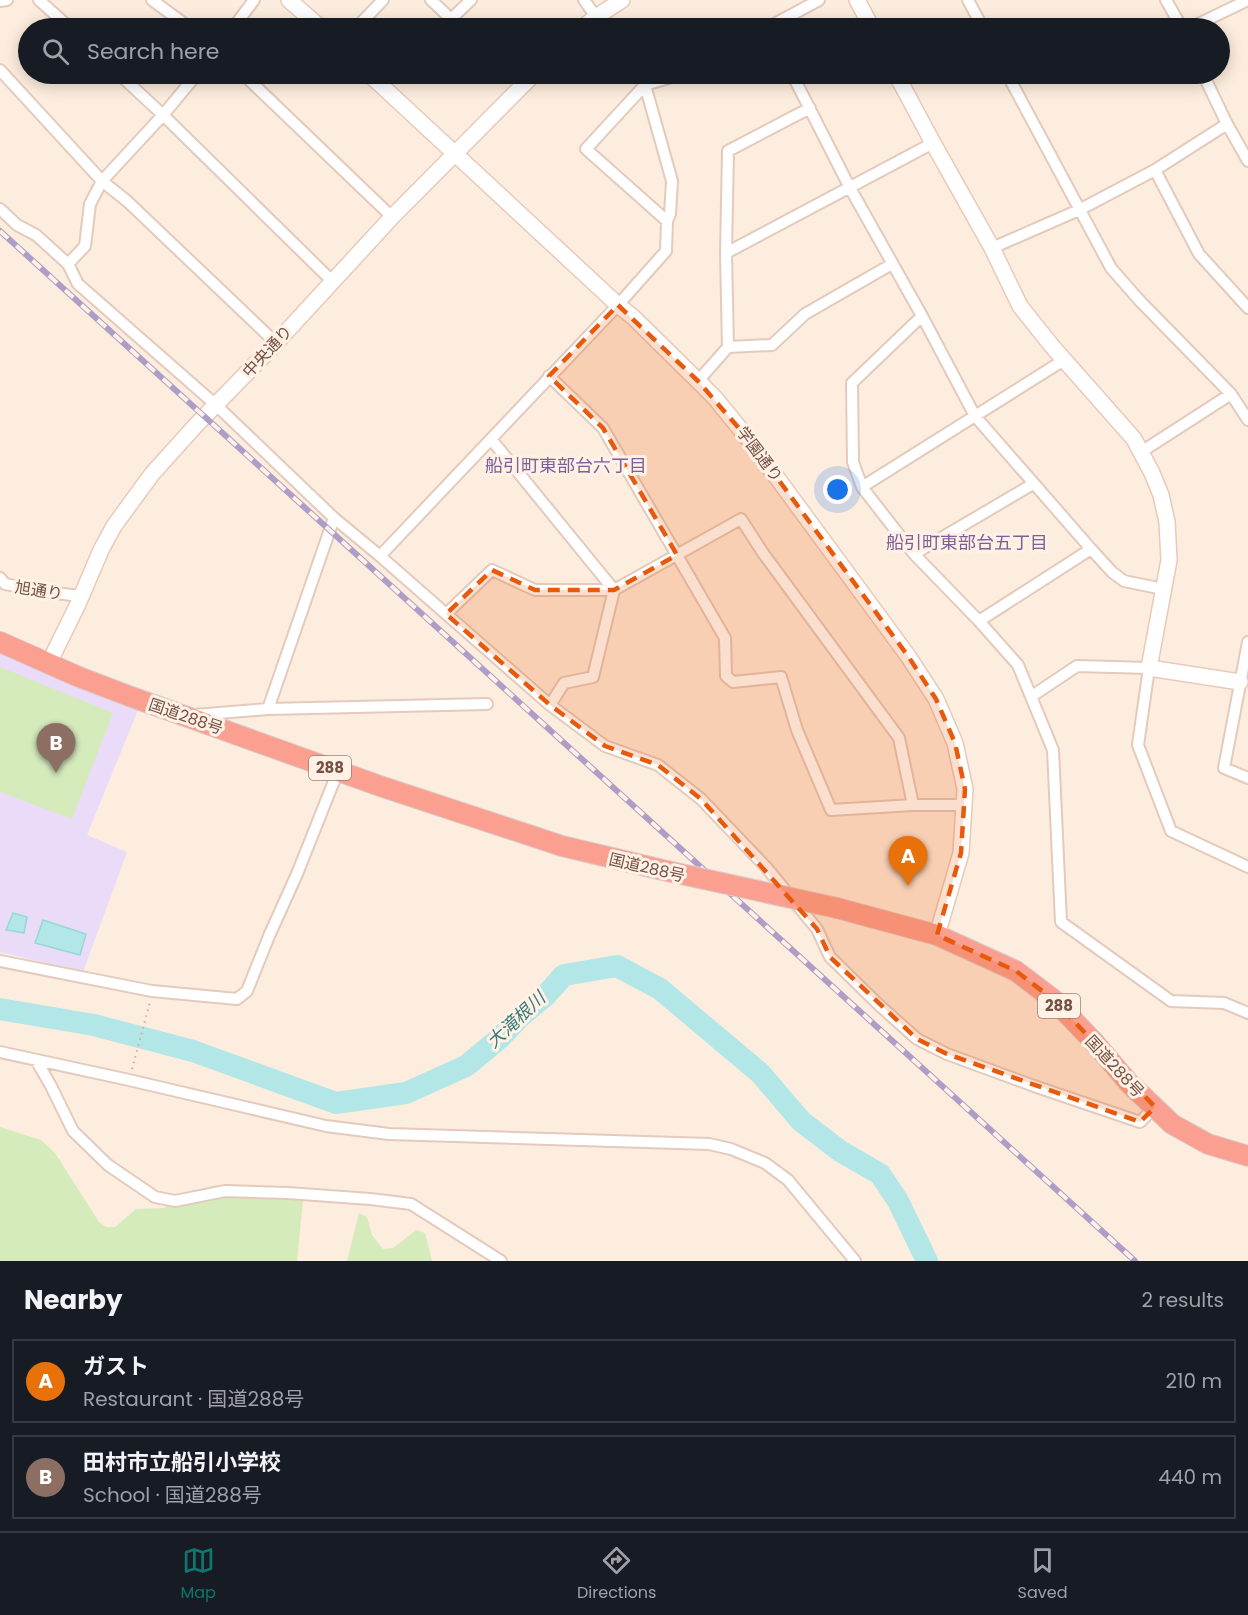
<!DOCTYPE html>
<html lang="en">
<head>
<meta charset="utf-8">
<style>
  body { margin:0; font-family:Poppins,"Noto Sans JP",sans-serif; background:#20242c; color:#f1f3f6 }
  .you { position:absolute; left:838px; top:490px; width:21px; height:21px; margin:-15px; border:4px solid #fff; border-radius:50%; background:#1a73e8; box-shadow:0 0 0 9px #1a73e833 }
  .badge { display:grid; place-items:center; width:39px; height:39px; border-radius:50%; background:#0f766e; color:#fff; font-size:20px; font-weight:700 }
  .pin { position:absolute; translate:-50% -50px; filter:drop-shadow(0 2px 3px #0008) }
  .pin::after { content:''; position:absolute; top:32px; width:21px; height:18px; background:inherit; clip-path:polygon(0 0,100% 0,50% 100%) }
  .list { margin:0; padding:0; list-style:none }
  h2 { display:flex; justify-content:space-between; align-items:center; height:78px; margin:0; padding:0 24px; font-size:26px }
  h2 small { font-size:20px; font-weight:400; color:#9ea1a6 }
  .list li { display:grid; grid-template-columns:39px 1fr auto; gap:18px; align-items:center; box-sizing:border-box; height:84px; margin:0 12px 12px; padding:0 12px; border:2px solid #363941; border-radius:0px }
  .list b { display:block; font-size:22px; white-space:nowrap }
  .list p { margin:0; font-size:20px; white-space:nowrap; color:#9ea1a6 }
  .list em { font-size:20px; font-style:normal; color:#9ea1a6 }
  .icon { flex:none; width:33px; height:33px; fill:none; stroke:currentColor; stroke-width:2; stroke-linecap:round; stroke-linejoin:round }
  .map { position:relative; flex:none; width:1248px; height:1261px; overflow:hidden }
  .search { position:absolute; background:#171b24; box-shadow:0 3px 15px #0003; left:18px; right:18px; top:18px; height:66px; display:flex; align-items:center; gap:15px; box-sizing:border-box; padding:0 21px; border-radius:33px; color:#9ea1a6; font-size:22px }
  .sheet { height:270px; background:#171b24 }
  nav { display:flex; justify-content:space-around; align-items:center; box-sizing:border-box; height:84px; border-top:2px solid #363941; background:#171b24; font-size:16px; color:#9ea1a6 }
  nav a { display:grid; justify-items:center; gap:3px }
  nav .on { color:#0f766e }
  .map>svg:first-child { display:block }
</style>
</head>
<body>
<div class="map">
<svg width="1248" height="1261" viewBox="0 0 1248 1261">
  <rect width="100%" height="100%" fill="#fdedde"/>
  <path fill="#eadbf9" d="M0,651L138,710L87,835L127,852L83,972L0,952Z"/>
  <path fill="#d5ebbc" d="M0,667L113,713L72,819L0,792Z
    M0,1127L41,1140L55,1153L99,1222L106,1227H115L136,1209L164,1208L188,1193L215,1185L304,1191L297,1261H0Z
    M359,1213L367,1217L372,1235L383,1249L393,1248L416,1230L425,1233L432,1261H347Z"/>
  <path fill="#b2e6e7" stroke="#98d7d9" stroke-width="1.5" d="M13,913L27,917L24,933L6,930Z
    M43,920L86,934L80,955L35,943Z"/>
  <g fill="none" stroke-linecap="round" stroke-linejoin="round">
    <path stroke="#b2e6e7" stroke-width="22" d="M0,1009L94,1025L193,1051L336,1103L406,1093L466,1066L500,1038L521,1016L545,996L564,975L617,966L660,989L760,1073L801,1121L840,1151L880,1174L898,1201L927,1261"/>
    <g stroke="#e3cabd" stroke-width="14">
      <path id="street" d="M39,0L70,28
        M152,0L190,28
        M431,0L451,19L471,0
        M584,0L604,28
        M968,0L983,28
        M1166,0L1182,28
        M0,1L7,0
        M233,28L254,0
        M356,28L383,0
        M767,28L819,0
        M1190,28L1248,0
        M0,70L102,181L127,201L276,343
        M119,74L163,115L332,281
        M243,74L392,217
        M792,74L850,188L922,316L975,416L1091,549L1112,572L1124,581L1163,589
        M1007,74L1111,268L1139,300L1231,394L1248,420
        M1203,74L1227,124L1248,161
        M810,108L728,151L726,253L728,347L772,345L805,314L892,264
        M1155,170L1199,254L1248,308
        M0,209L17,225L36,235L68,264L78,284L216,405L334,518L380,556L550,705L605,746L658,765L701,799L766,867L817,929L830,957L879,1005L917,1039L947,1054L1034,1086L1140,1122L1155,1107
        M667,221L586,149L645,85L682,74
        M992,248L1079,210L1155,170L1227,124
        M726,253L933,143
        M68,264L85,246L90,204L102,181L163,115L197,74
        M922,316L852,383L853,462L862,487L914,554L979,621L1018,665L1053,750L1061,922L1171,1001L1224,1003L1248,1013
        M549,376L603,428L725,638L726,676L733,682L781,677L797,730L831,810L913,805H965
        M698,381L728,347
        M491,439L614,590
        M1141,452L1231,394
        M862,487L1064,360
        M914,554L1033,484
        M380,556L618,305L666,251L667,221L670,214L672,181L645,85L637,74
        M0,578L5,584L39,591L80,596
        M446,614L492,570L535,590H614L741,519L763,553L899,738L913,805
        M979,621L1091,549
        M1248,642L1224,768L1248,778
        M1032,696L1077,666L1149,668L1138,745L1171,831L1248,867
        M550,705L564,683L593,677L614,590
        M268,709L334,518
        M194,715L268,709L487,704
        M0,961L152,991L237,999L247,991L269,936L297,874L338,771
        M0,1052L129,1080L326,1126L389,1134L709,1144L731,1149L765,1163L788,1180L855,1261
        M36,1060L51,1086L73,1131L108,1165L155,1197L175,1201L225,1191L288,1193L370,1199L411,1204L501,1261"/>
    </g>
    <g stroke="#e9c9b9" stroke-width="18">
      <path id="secondary" d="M289,0L321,28
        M857,0L872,28
        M582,28L596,17L622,0
        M369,74L618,305L633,317L698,381L715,398L750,441L908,656L936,699L955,743L965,789L961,853L937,935
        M896,74L933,143L992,248L1020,306L1051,345L1134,439L1152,473L1161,495L1167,522L1169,560L1149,668L1240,682
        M49,663L78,604L101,550L114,526L152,474L197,424L276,343L392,217L534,74"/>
    </g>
    <g stroke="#d8cecb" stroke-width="22">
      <path id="highway" d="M0,642L79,677L129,696L380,786L562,846L667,871
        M837,908L937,935L1016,971L1054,1000L1095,1043L1129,1083L1172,1124L1208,1144L1248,1156"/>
    </g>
    <path stroke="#d8a998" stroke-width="2" stroke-dasharray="1.5 4.5" stroke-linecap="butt" d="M132,1069L150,1002"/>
    <use href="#street" stroke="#fff" stroke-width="10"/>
    <use href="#secondary" stroke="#fff" stroke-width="15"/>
    <use href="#highway" stroke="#fb9f91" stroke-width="20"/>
    <g stroke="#ae9dc6" stroke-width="6">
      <path id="rail" d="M0,231L1135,1261"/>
    </g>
    <use href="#rail" stroke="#fff1e5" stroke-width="4" stroke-dasharray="11" stroke-linecap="butt"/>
    <g stroke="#d8cecb" stroke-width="22" stroke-linecap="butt">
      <path id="highway-bridge" d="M667,871L837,908"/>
    </g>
    <use href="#highway-bridge" stroke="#fb9f91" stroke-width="20"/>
  </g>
  <path fill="#e8590c" fill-opacity="0.2" stroke="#e8590c" stroke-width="4.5" stroke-dasharray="12 8" stroke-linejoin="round" d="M618,305L698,381L750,441L908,656L936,699L955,743L965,789L961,853L937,935L1016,971L1054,1000L1155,1107L1140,1122L947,1054L917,1039L830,957L817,929L701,799L658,765L605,746L550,705L446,614L492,570L535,590H614L677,555L603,428L549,376Z"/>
  <g text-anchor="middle" stroke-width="6" stroke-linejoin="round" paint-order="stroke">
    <g fill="#fff1e5" stroke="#9e8075" stroke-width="1.5">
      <rect x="309" y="756" width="42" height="24" rx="4.5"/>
      <rect x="1038" y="994" width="42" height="24" rx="4.5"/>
    </g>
    <g font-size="15" font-weight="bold" fill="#745045">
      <text x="330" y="773">288</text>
      <text x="1059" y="1011">288</text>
    </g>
    <g font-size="16" fill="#745045" stroke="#fff1e5">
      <text transform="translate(267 351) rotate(-47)" y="6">中央通り</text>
      <text transform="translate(760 454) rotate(53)" y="6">学園通り</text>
      <text transform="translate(39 590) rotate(9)" y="6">旭通り</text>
      <text transform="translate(186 716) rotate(19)" y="6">国道288号</text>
      <text transform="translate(647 867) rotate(13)" y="6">国道288号</text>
      <text transform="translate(1115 1066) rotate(47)" y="6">国道288号</text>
    </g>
    <g font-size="18" fill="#7e6098" stroke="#fff1e5">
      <text x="566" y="472">船引町東部台六丁目</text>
      <text x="967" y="549">船引町東部台五丁目</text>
    </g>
    <g font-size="18" font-style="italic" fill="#39787b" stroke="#fff1e5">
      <text transform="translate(516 1020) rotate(-43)" y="6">大滝根川</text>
    </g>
  </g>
</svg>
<div class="you"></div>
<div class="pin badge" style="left:908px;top:886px;background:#e8710a">A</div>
<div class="pin badge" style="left:56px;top:773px;background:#8d6e63">B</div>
<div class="search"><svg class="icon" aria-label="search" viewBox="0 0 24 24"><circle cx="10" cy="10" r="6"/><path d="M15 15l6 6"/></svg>Search here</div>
</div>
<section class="sheet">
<h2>Nearby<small>2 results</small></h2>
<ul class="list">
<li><span class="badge" style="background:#e8710a">A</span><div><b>ガスト</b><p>Restaurant · 国道288号</p></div><em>210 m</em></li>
<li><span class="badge" style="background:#8d6e63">B</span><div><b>田村市立船引小学校</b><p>School · 国道288号</p></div><em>440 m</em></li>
</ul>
</section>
<nav>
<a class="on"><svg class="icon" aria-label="map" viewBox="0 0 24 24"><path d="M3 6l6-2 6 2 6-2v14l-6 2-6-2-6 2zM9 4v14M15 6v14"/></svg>Map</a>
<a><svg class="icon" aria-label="directions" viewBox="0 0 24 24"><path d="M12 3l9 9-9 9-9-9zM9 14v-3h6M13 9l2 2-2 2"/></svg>Directions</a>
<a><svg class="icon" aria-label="saved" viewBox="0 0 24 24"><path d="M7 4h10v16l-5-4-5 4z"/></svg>Saved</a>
</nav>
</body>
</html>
